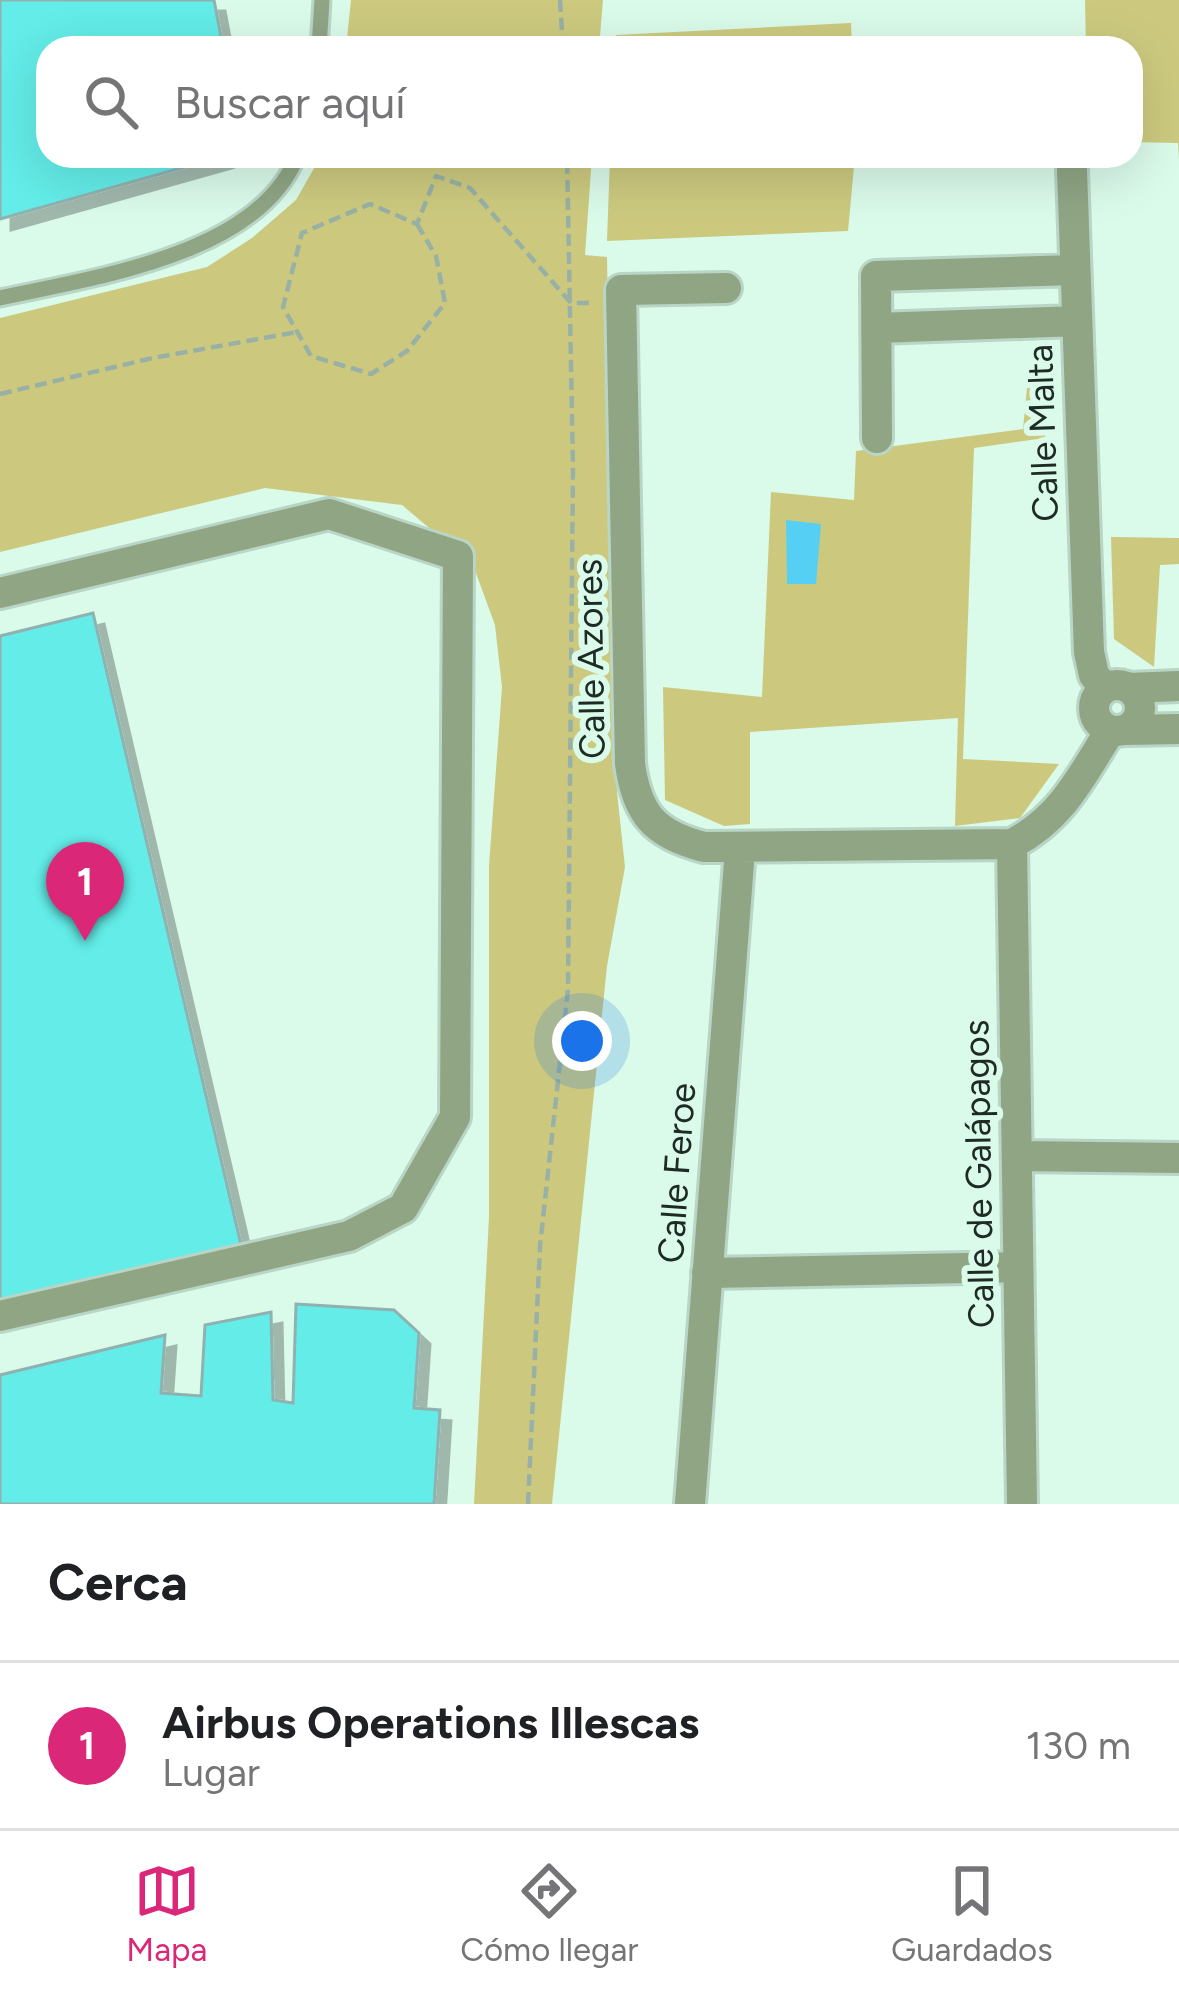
<!DOCTYPE html>
<html lang="es">
<head>
<meta charset="utf-8">
<style>
  body { margin:0; font-family:Figtree,sans-serif; background:#f2f2f2; color:#202124 }
  .you { position:absolute; left:582px; top:1041px; width:42px; height:42px; margin:-30px; border:9px solid #fff; border-radius:50%; background:#1a73e8; box-shadow:0 0 0 18px #1a73e833 }
  .badge { display:grid; place-items:center; width:78px; height:78px; border-radius:50%; background:#db2777; color:#fff; font-size:39px; font-weight:700 }
  .pin { position:absolute; translate:-50% -99px; filter:drop-shadow(0 3px 6px #0008) }
  .pin::after { content:''; position:absolute; top:63px; width:42px; height:36px; background:inherit; clip-path:polygon(0 0,100% 0,50% 100%) }
  .list { margin:0; padding:0; list-style:none }
  h2 { display:flex; justify-content:space-between; align-items:center; height:156px; margin:0; padding:0 48px; font-size:51px }
  h2 small { font-size:39px; font-weight:400; color:#757577 }
  .list li { display:grid; grid-template-columns:78px 1fr auto; gap:36px; align-items:center; box-sizing:border-box; height:168px; padding:0 48px; border-top:3px solid #e0e0e0 }
  .list b { display:block; font-size:45px; white-space:nowrap }
  .list p { margin:0; font-size:39px; white-space:nowrap; color:#757577 }
  .list em { font-size:39px; font-style:normal; color:#757577 }
  .icon { flex:none; width:66px; height:66px; fill:none; stroke:currentColor; stroke-width:2; stroke-linecap:round; stroke-linejoin:round }
  .map { position:relative; flex:none; width:1179px; height:1504px; overflow:hidden }
  .search { position:absolute; background:#fff; box-shadow:0 12px 48px #0002; left:36px; right:36px; top:36px; height:132px; display:flex; align-items:center; gap:30px; box-sizing:border-box; padding:0 42px; border-radius:36px; color:#757577; font-size:45px }
  .sheet { height:324px; background:#fff }
  nav { display:flex; justify-content:space-around; align-items:center; box-sizing:border-box; height:168px; border-top:3px solid #e0e0e0; background:#fff; font-size:33px; color:#757577 }
  nav a { display:grid; justify-items:center; gap:6px }
  nav .on { color:#db2777 }
  .map>svg:first-child { display:block }
</style>
</head>
<body>
<div class="map">
<svg width="1179" height="1504" viewBox="0 0 1179 1504">
  <defs>
    <filter id="shadow"><feDropShadow dx="11" dy="11" stdDeviation="0" flood-color="#0004"/></filter>
  </defs>
  <rect width="100%" height="100%" fill="#dafaea"/>
  <path fill="#ccc97f" d="M351,0H603L599,48H346Z
    M1085,0H1179V160L1178,143L1131,142V48H1086Z
    M851,23L852,48H615L616,35Z
    M321,156H592L585,255L607,257L617,792L625,867L607,966L552,1504H474L489,1217V866L502,687L495,625L473,565L402,505L265,488L0,552V318L207,267L252,238L296,200Z
    M610,156H855L848,231L607,241Z
    M1056,347L1045,438L974,448L963,759L1059,764L1020,818L955,826L958,718L750,732V824L724,826L665,800L663,687L762,697L771,492L854,500L856,451L1023,429L1031,348Z
    M1111,537L1179,538V564L1160,565L1154,667L1114,639Z"/>
  <path fill="#55cff3" d="M786,520L821,524L816,584H787Z"/>
  <path fill="#64ece8" stroke="#8fb2b0" stroke-width="3" filter="url(#shadow)" d="M0,0H214L223,48H48V156H224L0,219Z
    M93,613L241,1245L0,1301V636Z
    M296,1304L394,1310L419,1333L414,1408L440,1410L434,1504H0V1375L165,1335L161,1393L201,1396L205,1325L271,1312L273,1400L293,1403Z"/>
  <g fill="none" stroke-linecap="round" stroke-linejoin="round">
    <g stroke="#b8d5c6" stroke-width="21">
      <path id="service" d="M319,48L322,0
        M0,298C91,278 259,255 297,156"/>
    </g>
    <g stroke="#b8d5c6" stroke-width="36">
      <path id="minor" d="M1072,170L1089,652L1094,675L1105,688
        M726,288L621,290L630,764C637,814 654,834 704,847L1012,844C1062,818 1081,777 1110,731
        M877,328L1077,321
        M877,438L876,276L1075,270
        M0,593L329,514L458,556L455,1117L403,1208L349,1236L0,1316
        M1094 708a23 23 0 1 1 46 0a23 23 0 1 1-46 0Z
        M1128,688L1179,686
        M1125,730L1179,729
        M1012,844L1022,1504
        M1017,1156L1179,1158
        M707,1273L1018,1267
        M690,1504L740,849"/>
    </g>
    <path stroke="#98b1a4" stroke-width="4.5" stroke-dasharray="12 6" stroke-linecap="butt" d="M560,0L563,48
      M417,224L436,256L445,303L407,351L371,374L311,356L283,307L302,233L370,204L417,224L436,176L470,188L571,303H592
      M0,394L153,358L297,332
      M528,1504L540,1246L568,989L573,468L567,156"/>
    <use href="#service" stroke="#8fa584" stroke-width="15"/>
    <use href="#minor" stroke="#8fa584" stroke-width="30"/>
  </g>
  <g text-anchor="middle" stroke-width="12" stroke-linejoin="round" paint-order="stroke">
    <g font-size="36" fill="#1e2a24" stroke="#dafaea">
      <text transform="translate(1042 433) rotate(-92)" y="13">Calle Malta</text>
      <text transform="translate(590 659) rotate(-91)" y="13">Calle Azores</text>
      <text transform="translate(676 1173) rotate(-86)" y="13">Calle Feroe</text>
      <text transform="translate(978 1174) rotate(-91)" y="13">Calle de Galápagos</text>
    </g>
  </g>
</svg>
<div class="you"></div>
<div class="pin badge" style="left:85px;top:941px">1</div>
<div class="search"><svg class="icon" aria-label="search" viewBox="0 0 24 24"><circle cx="10" cy="10" r="6"/><path d="M15 15l6 6"/></svg>Buscar aquí</div>
</div>
<section class="sheet">
<h2>Cerca<small></small></h2>
<ul class="list">
<li><span class="badge">1</span><div><b>Airbus Operations Illescas</b><p>Lugar</p></div><em>130 m</em></li>
</ul>
</section>
<nav>
<a class="on"><svg class="icon" aria-label="map" viewBox="0 0 24 24"><path d="M3 6l6-2 6 2 6-2v14l-6 2-6-2-6 2zM9 4v14M15 6v14"/></svg>Mapa</a>
<a><svg class="icon" aria-label="directions" viewBox="0 0 24 24"><path d="M12 3l9 9-9 9-9-9zM9 14v-3h6M13 9l2 2-2 2"/></svg>Cómo llegar</a>
<a><svg class="icon" aria-label="saved" viewBox="0 0 24 24"><path d="M7 4h10v16l-5-4-5 4z"/></svg>Guardados</a>
</nav>
</body>
</html>
